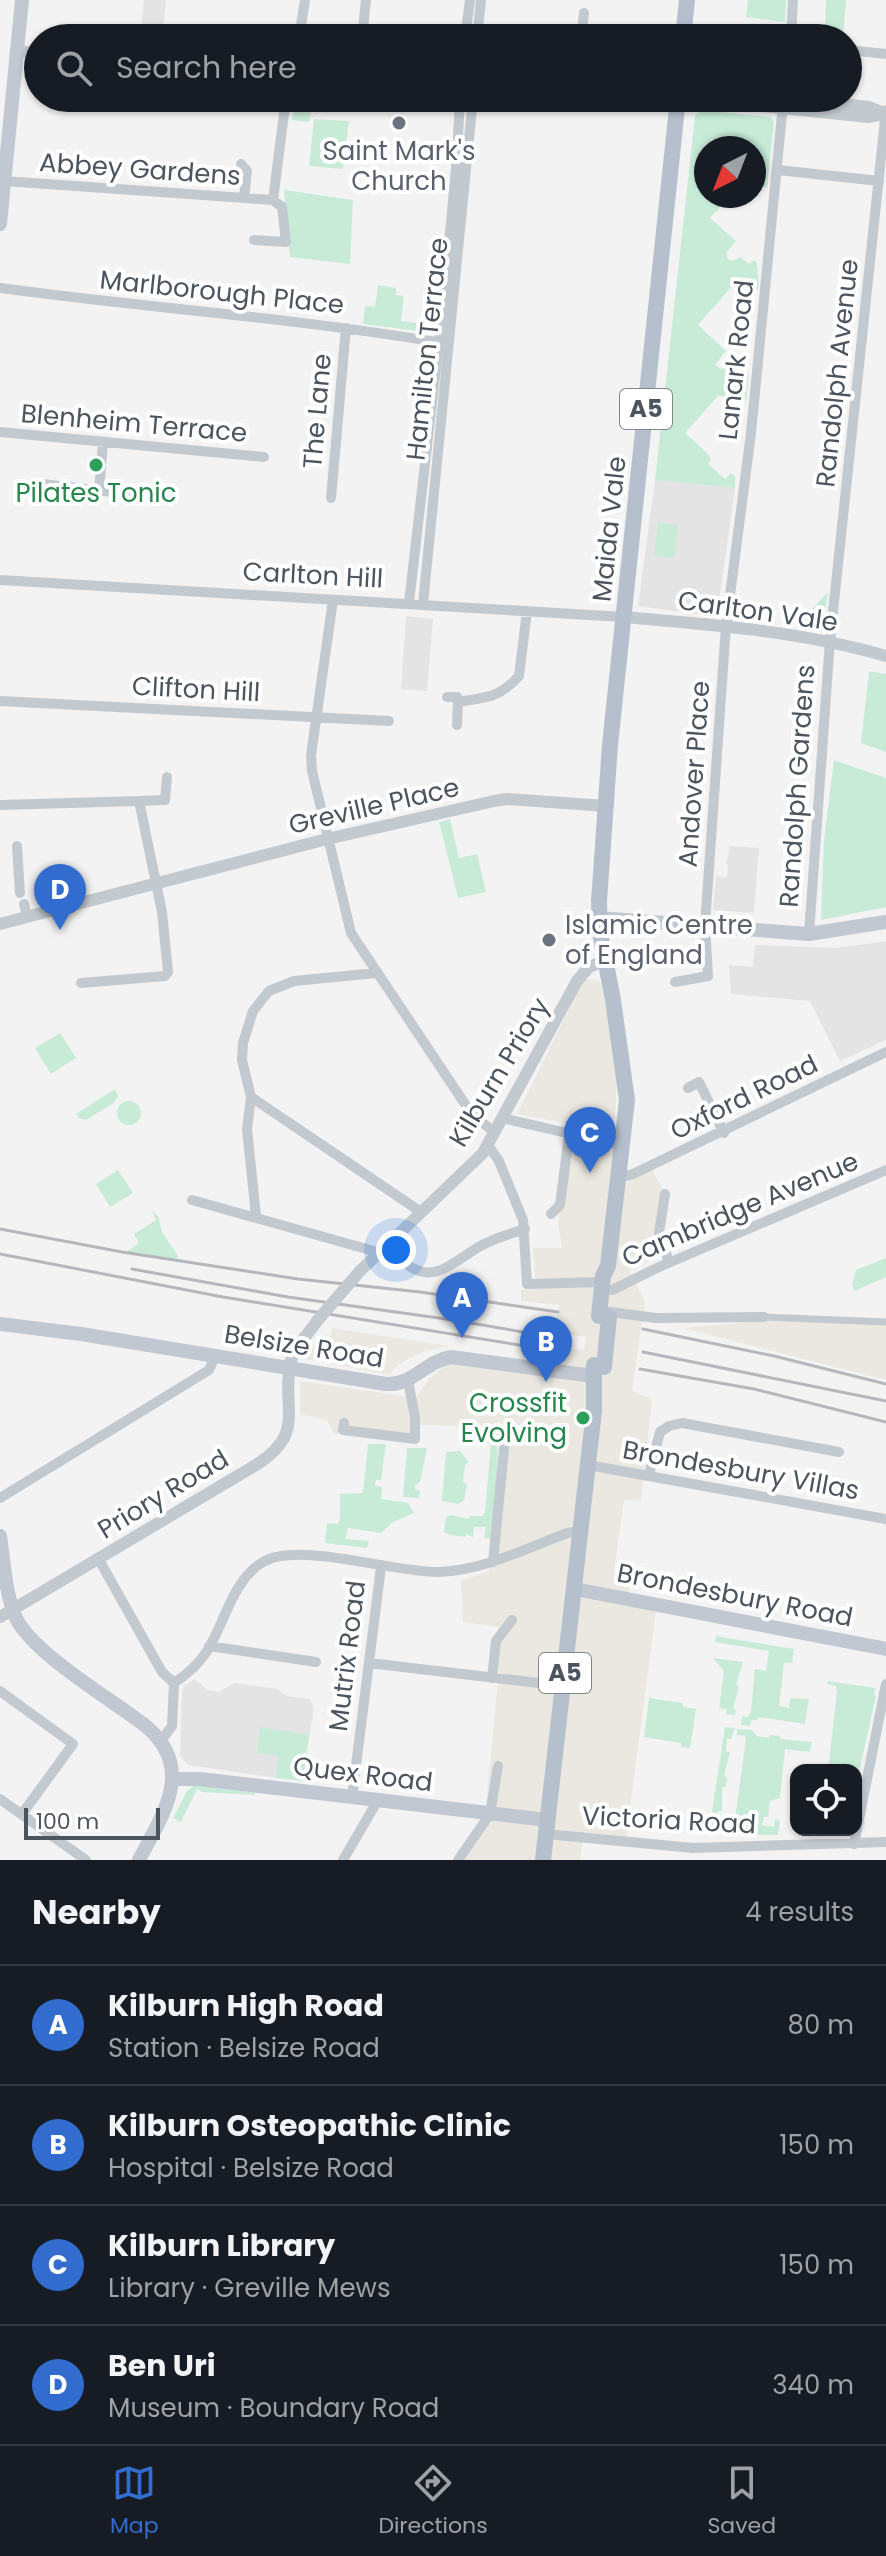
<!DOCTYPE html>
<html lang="en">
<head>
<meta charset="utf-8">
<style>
  body { margin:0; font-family:Poppins,sans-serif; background:#242831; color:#f1f3f6 }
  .controls { position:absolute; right:24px; bottom:24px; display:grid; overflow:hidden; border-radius:16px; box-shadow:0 2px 6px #0004 }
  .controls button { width:72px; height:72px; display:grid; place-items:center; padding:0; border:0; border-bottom:2px solid #363941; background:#171b24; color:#f1f3f6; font:40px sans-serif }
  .compass { position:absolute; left:694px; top:136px; width:72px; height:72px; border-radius:50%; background:#171b24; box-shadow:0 2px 6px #0004; rotate:222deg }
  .scale { position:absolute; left:24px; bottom:20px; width:136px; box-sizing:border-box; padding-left:8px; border:4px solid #4c545e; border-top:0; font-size:22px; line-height:28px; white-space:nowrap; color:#4c545e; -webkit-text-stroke:6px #fff; paint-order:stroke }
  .you { position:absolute; left:396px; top:1250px; width:28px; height:28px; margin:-20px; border:6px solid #fff; border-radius:50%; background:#1a73e8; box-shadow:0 0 0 12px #1a73e833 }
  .badge { display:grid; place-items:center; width:52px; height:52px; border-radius:50%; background:#326ccf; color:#fff; font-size:26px; font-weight:700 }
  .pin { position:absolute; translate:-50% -66px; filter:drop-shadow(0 2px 4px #0008) }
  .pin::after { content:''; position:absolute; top:42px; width:28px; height:24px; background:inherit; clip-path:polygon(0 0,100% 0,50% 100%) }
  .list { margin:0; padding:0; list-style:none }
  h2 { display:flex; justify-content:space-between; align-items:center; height:104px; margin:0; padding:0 32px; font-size:34px }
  h2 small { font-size:26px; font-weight:400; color:#9ea1a6 }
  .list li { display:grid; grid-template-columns:52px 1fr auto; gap:24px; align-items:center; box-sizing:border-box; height:120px; padding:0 32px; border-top:2px solid #363941 }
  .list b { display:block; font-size:30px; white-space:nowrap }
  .list p { margin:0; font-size:26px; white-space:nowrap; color:#9ea1a6 }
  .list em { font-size:26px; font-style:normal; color:#9ea1a6 }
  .icon { flex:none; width:44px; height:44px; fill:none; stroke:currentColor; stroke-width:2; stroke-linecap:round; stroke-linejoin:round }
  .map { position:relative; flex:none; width:886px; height:1860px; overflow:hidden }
  .search { position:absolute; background:#171b24; box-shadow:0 2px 6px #0004; left:24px; right:24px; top:24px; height:88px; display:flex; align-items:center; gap:20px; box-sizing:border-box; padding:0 28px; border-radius:44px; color:#9ea1a6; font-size:30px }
  .sheet { height:584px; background:#171b24 }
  nav { display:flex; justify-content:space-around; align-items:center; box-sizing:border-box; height:112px; border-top:2px solid #363941; background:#171b24; font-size:22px; color:#9ea1a6 }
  nav a { display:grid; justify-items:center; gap:4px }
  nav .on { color:#326ccf }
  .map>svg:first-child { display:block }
</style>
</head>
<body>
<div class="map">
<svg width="886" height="1860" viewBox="0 0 886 1860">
  <rect width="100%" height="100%" fill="#f4f3f3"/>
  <path fill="#eae8e1" d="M584,979L600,981L611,1025L617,1069L615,1126L608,1131L517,1114Z
    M570,1140L615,1149L609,1191L652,1170L664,1191L657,1234L665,1253L629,1270L645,1302L632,1391L652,1399L641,1501L624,1500L614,1571L632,1575L628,1598L657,1604L626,1838L584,1833L580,1860H459L485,1816L499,1670L495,1669L499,1627L463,1622L461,1581L489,1571L503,1427L419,1425L418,1443L334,1433L327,1420L300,1414V1381L416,1398L429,1379L450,1361L556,1374L568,1348L584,1350L586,1337L555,1333L559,1305L521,1301V1290L536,1289L533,1248H562L558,1223Z
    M773,1320L886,1323V1380L683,1328Z
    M332,1328L449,1346L426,1351L406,1360L393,1369L391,1375L299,1358L307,1344L328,1347Z"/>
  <path fill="#e5e4e4" d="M144,0H166L162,38H140Z
    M655,480L735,488L717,617L638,606Z
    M406,616L433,619L427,691L401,689Z
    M730,846L759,848L754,913L713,910L716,876L727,877L728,864H726Z
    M886,941V1040L840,1061L810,1001L731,994L729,965L753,967L755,945L836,948Z
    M195,1679L207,1690L219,1692L234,1683L277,1689L287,1696L310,1699L314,1708L305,1760L279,1756L276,1778L188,1765L180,1755L182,1691L184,1686Z"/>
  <path fill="#c8ebd8" d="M748,0H786L785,22L746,17Z
    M826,0H846L843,37L825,35Z
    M295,98H351L350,110L312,108L309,122L292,120Z
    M701,110L770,117L774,121L767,189L754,179V148H706V196H722L726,201L710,218L736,241L726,253L728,259L732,261L740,257L749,264L754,260L757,263L759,288L754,294L743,285L734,284L698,325L726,351L715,365L721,369L729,365L739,373L745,369L749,373L746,402L732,396H718L685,433L709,455L711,460L708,464L725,479L731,473L735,477V488L655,480L695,116Z
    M314,119L349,121L343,169L309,166Z
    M284,190L353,200L350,264L290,257Z
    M378,285L396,288V295L404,296L401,321L418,323L417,331L363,324L365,306L375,307Z
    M658,522L678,525L674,558L654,556Z
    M828,592L823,627L817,629L797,625Z
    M869,671L886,674V752L861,743Z
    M834,760L886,778V907L821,920L824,840Z
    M450,819L459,858L477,854L486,892L458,898L439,822Z
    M60,1033L76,1058L51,1074L35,1048Z
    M115,1089L118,1096L114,1103L86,1120L79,1118L76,1114Z
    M117 1113a12 12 0 1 1 24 0a12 12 0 1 1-24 0Z
    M118,1170L133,1193L110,1207L96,1184Z
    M152,1211L158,1216L162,1232L178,1256L177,1260L125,1253L139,1243L134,1234L156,1220Z
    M886,1258V1277L854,1291L852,1285L856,1270Z
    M476,1428L498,1434L495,1537L492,1539L484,1538L486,1527H474L473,1537L466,1534V1537L450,1535L444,1532L446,1517L451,1515L468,1519L470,1516H483L485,1512L491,1444L477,1441Z
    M368,1444H386L381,1480H376L375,1486L382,1487L381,1499L408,1503L414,1513L393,1522L381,1533L348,1528L345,1539L369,1541L367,1548L325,1543L327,1523L338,1524L340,1519V1494L363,1493Z
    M407,1448H427L420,1482L415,1485V1489L420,1491L419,1498L403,1497Z
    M460,1451L469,1462L465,1465L463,1482L467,1485L464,1500L458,1504L442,1501L446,1452Z
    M716,1636L794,1649L792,1663H784L779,1706L789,1708L790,1698L809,1699L805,1724L758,1717L757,1720H751L750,1726L741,1725L742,1716L748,1717L751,1712L755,1669L766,1671L769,1651L715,1642Z
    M713,1658L743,1662L736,1685L739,1686L733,1709L736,1710L735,1715L726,1714L727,1709L719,1708L724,1671Z
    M828,1681L875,1688L874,1695L876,1696L856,1786V1770H828L837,1692L836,1686L827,1684Z
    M649,1698L683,1703V1707L696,1709L690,1748L681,1747V1743L644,1737Z
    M260,1727L309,1735L303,1781L276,1778L278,1756L257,1753Z
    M725,1727L735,1728L731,1739H727L726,1751L730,1752L724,1776L727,1777L726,1787H722V1811H718L716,1828L720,1829V1833L710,1824Z
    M737,1729L752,1730L757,1736L769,1738L770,1735L780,1736V1739L812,1742L810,1752L785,1749L780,1798L770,1801L768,1817H764L762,1825L774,1827L775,1819L780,1820L778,1835H730L728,1832H733L746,1740L745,1736L737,1735Z
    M195,1785L255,1790L254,1795L202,1792L197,1789L181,1822L173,1818L187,1791Z"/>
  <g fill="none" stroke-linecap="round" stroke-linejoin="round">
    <path stroke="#c2c9cf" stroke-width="7" d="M764,1317L886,1322"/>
    <path stroke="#c2c9cf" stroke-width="10" d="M299,38L305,0
      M362,38L366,0
      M465,38L470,0
      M477,38L481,0
      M581,38L584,13
      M791,38L793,0
      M848,50L886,54
      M241,164L247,171L244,198
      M778,170L879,181
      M4,181L273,200
      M273,200L286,98
      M254,240L286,242L282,207L273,200
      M0,288C147,308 296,318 442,343
      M0,432L264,457
      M34,483L164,498
      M99,491L103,442
      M331,498L346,328
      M0,580L624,617
      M333,600L311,755L312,771L351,933L471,1113L495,1133
      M409,603L443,307L457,158L460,98
      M423,604L473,98
      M447,697H457L458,702C487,697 498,699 519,676L527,611
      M0,701L389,721
      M457,725L458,702
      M0,805L139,801
      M17,846L20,893
      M24,904L27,916
      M809,934L830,640L886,110
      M675,982L708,976L705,925L726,626L751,433L783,104
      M81,983L165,976L168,972L162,912L139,801L165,800L167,777
      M688,1088L699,1082L724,1133
      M251,1097L421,1212
      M502,1118L623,1146
      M488,1145L499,1161L523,1220L527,1284L602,1282
      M620,1178L633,1174L886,1052
      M665,1194L659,1233L669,1262
      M192,1200L381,1253
      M551,1214L560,1205L569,1135
      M256,1216L247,1129L251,1097L242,1060L243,1043L253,1011L269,991L294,981L376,973
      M398,1257C429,1288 448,1266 477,1248C491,1239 510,1234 525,1229
      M612,1290L659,1267L886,1170
      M603,1311L656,1318L764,1317
      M344,1423L343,1430L415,1439V1417L408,1381
      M588,1465L886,1519
      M649,1475L660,1432L669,1426L682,1423L839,1452
      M0,1498L209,1370L215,1356
      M98,1558L162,1672L174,1683
      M493,1562L505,1439
      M209,1646L316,1662
      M369,1663L564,1686
      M492,1678L496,1641L512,1620
      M0,1691L73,1744L22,1814
      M161,1741L172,1726L174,1683C186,1675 197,1666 205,1654C225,1625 231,1581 263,1562C299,1541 394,1573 439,1572C484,1570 525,1549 567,1533L581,1531
      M352,1797L381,1567
      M0,1799L86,1860
      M546,1834L693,1848L886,1842
      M854,1844L886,1684
      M343,1860L378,1800
      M458,1860L490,1814L498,1766"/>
    <path stroke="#c2c9cf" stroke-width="12" d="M16,51L38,53
      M711,98L714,101L868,117L886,114
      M783,98L869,107L886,114
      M624,617C713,625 800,631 886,656
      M0,924L327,839L494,801L507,799L606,806
      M360,1271L483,1153L577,981L588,968L604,960
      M0,1617L256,1465C306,1433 282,1411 290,1364C293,1349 309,1333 317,1321"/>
    <path stroke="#c1c8d1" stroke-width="14" d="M0,224L22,0
      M599,918L809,934L886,922
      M0,1324L81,1334L386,1384C412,1386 426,1361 451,1357L593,1376
      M0,1536C4,1562 5,1591 15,1616C31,1653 113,1700 147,1727C196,1770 162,1815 139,1860
      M575,1589L886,1649
      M173,1779H200L547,1820"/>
    <path stroke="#b6c0cd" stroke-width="16" d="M683,38L687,0
      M599,1316L603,1276L608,1266L627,1100L613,1000L600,933L599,901L610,745L678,98
      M543,1860L594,1411V1365"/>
    <path stroke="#b5b7bc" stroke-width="3" d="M0,1229L122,1252L298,1279L420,1292L558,1312
      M0,1254L223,1297L568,1353
      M132,1269L288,1297L453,1320L563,1339
      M643,1329L774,1356L886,1384
      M643,1352L886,1401
      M640,1369L754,1389L886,1422"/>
    <path stroke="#c2c9cf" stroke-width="12" d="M317,1321L360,1271"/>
    <path stroke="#b6c0cd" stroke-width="16" d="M604,1367L609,1317"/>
  </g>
  <g fill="#6b7280" stroke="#fff" stroke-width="3">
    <circle cx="399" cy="123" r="8"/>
    <circle cx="549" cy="940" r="8"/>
  </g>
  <g fill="#2e9e5b" stroke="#fff" stroke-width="3">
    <circle cx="96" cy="465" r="8"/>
    <circle cx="583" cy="1418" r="8"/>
  </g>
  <g text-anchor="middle" stroke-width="8" stroke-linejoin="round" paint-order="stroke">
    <g fill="#fff" stroke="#82878e" stroke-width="2">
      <rect x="620" y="389" width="52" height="40" rx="6"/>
      <rect x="539" y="1653" width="52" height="40" rx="6"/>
    </g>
    <g font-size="24" font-weight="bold" fill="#4c545e">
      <text x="646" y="417">A5</text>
      <text x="565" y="1681">A5</text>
    </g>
    <g font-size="26" fill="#5b616d" stroke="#fff">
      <text x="399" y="160">Saint Mark's<tspan x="399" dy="30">Church</tspan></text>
      <text x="565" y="934" text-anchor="start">Islamic Centre<tspan x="565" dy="30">of England</tspan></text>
    </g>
    <g font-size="26" fill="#4c545e" stroke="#fff">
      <text transform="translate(140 169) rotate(4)" y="9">Abbey Gardens</text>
      <text transform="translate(222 292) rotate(6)" y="9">Marlborough Place</text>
      <text transform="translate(427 349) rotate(-84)" y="9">Hamilton Terrace</text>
      <text transform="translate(736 360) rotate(-84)" y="9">Lanark Road</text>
      <text transform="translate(837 373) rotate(-84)" y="9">Randolph Avenue</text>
      <text transform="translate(317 411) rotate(-85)" y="9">The Lane</text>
      <text transform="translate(134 423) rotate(5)" y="9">Blenheim Terrace</text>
      <text transform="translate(609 529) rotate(-84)" y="9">Maida Vale</text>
      <text transform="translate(313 575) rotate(3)" y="9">Carlton Hill</text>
      <text transform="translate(758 611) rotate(8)" y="9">Carlton Vale</text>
      <text transform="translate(196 689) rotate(3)" y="9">Clifton Hill</text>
      <text transform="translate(694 774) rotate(-86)" y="9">Andover Place</text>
      <text transform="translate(797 786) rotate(-86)" y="9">Randolph Gardens</text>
      <text transform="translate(374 806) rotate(-13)" y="9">Greville Place</text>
      <text transform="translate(499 1072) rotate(-59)" y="9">Kilburn Priory</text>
      <text transform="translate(744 1097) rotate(-26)" y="9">Oxford Road</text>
      <text transform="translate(740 1209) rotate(-23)" y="9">Cambridge Avenue</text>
      <text transform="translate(304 1346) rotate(9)" y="9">Belsize Road</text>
      <text transform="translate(741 1470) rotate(10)" y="9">Brondesbury Villas</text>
      <text transform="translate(163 1494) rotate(-31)" y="9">Priory Road</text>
      <text transform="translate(735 1595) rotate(11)" y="9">Brondesbury Road</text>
      <text transform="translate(347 1656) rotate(-83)" y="9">Mutrix Road</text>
      <text transform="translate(363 1774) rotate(7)" y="9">Quex Road</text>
      <text transform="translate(669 1820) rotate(3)" y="9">Victoria Road</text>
    </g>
    <g font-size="26" fill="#27864d" stroke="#fff">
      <text x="96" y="502">Pilates Tonic</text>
      <text x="567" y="1412" text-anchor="end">Crossfit<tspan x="567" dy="30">Evolving</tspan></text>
    </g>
  </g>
</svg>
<div class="controls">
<button><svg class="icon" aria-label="locate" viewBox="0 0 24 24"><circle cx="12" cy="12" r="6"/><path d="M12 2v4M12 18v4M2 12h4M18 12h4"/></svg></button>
</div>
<svg class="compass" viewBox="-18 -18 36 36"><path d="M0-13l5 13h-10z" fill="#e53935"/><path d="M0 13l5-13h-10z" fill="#9ea1a6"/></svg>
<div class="scale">100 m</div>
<div class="you"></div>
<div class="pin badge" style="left:462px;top:1338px">A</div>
<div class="pin badge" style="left:546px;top:1382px">B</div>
<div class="pin badge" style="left:590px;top:1173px">C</div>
<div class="pin badge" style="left:60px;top:930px">D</div>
<div class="search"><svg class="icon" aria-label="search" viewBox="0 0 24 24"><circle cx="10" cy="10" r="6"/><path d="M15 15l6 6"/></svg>Search here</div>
</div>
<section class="sheet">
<h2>Nearby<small>4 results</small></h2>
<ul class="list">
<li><span class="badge">A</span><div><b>Kilburn High Road</b><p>Station · Belsize Road</p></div><em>80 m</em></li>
<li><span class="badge">B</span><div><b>Kilburn Osteopathic Clinic</b><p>Hospital · Belsize Road</p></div><em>150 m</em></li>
<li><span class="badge">C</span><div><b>Kilburn Library</b><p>Library · Greville Mews</p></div><em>150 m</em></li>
<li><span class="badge">D</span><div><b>Ben Uri</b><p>Museum · Boundary Road</p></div><em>340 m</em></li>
</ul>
</section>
<nav>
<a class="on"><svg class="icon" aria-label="map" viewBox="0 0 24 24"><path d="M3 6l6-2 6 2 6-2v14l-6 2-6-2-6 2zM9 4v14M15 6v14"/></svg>Map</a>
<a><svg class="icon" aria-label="directions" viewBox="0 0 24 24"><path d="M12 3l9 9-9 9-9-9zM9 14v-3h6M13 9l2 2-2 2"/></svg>Directions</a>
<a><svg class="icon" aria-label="saved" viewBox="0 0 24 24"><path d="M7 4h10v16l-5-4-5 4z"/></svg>Saved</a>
</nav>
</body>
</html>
